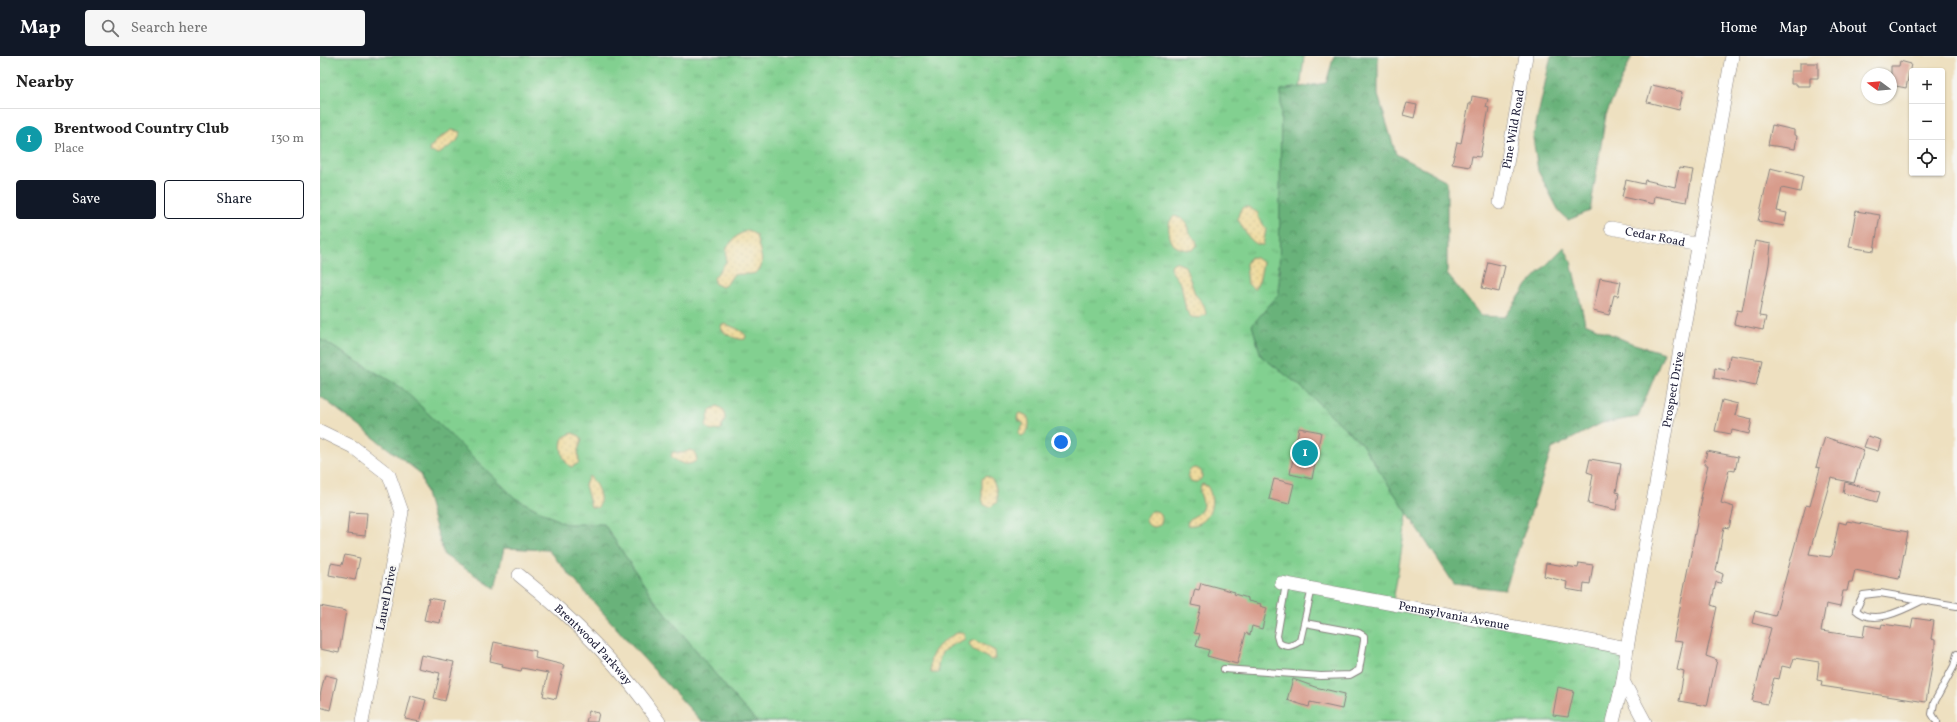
<!DOCTYPE html>
<html lang="en">
<head>
<meta charset="utf-8">
<style>
  body { margin:0; font-family:Vollkorn,serif; background:#f6f6f6; color:#222 }
  .controls { position:absolute; right:12px; top:12px; display:grid; overflow:hidden; border-radius:4px; box-shadow:0 1px 3px #0004 }
  .controls button { width:36px; height:36px; display:grid; place-items:center; padding:0; border:0; border-bottom:1px solid #e0e0e0; background:#fff; color:#222; font:20px sans-serif }
  .compass { position:absolute; left:1541px; top:12px; width:36px; height:36px; border-radius:50%; background:#fff; box-shadow:0 1px 3px #0004; rotate:286deg }
  .you { position:absolute; left:741px; top:386px; width:14px; height:14px; margin:-10px; border:3px solid #fff; border-radius:50%; background:#1a73e8; box-shadow:0 0 0 6px #1a73e833 }
  .badge { display:grid; place-items:center; width:26px; height:26px; border-radius:50%; background:#111827; color:#fff; font-size:13px; font-weight:700 }
  .pin { position:absolute; translate:-50% -50%; border:2px solid #fff; box-shadow:0 1px 4px #0006 }
  .list { margin:0; padding:0; list-style:none }
  h2 { display:flex; justify-content:space-between; align-items:center; height:52px; margin:0; padding:0 16px; font-size:17px }
  h2 small { font-size:13px; font-weight:400; color:#767676 }
  .list li { display:grid; grid-template-columns:26px 1fr auto; gap:12px; align-items:center; box-sizing:border-box; height:60px; padding:0 16px; border-top:1px solid #e0e0e0 }
  .list b { display:block; font-size:15px; white-space:nowrap }
  .list p { margin:0; font-size:13px; white-space:nowrap; color:#767676 }
  .list em { font-size:13px; font-style:normal; color:#767676 }
  .actions { display:flex; gap:8px; padding:12px 16px }
  .actions a { flex:1; padding:9px 0; border:1px solid #111827; border-radius:4px; text-align:center; font-size:14px; color:#111827 }
  .actions .main { background:#111827; color:#fff }
  .icon { flex:none; width:22px; height:22px; fill:none; stroke:currentColor; stroke-width:2; stroke-linecap:round; stroke-linejoin:round }
  .map { position:relative; flex:none; width:1637px; height:666px; overflow:hidden }
  header { display:flex; align-items:center; gap:24px; box-sizing:border-box; height:56px; padding:0 20px; background:#111827; color:#fff }
  header strong { font-size:19px }
  nav { display:flex; gap:22px; margin-inline-start:auto; font-size:14px }
  .search { width:280px; height:36px; background:#f6f6f6; display:flex; align-items:center; gap:10px; box-sizing:border-box; padding:0 14px; border-radius:4px; color:#767676; font-size:15px }
  main { display:flex }
  aside { flex:1; background:#fff }
  .map>svg:first-child { display:block }
</style>
</head>
<body>
<header>
<strong>Map</strong>
<div class="search"><svg class="icon" aria-label="search" viewBox="0 0 24 24"><circle cx="10" cy="10" r="6"/><path d="M15 15l6 6"/></svg>Search here</div>
<nav><a>Home</a><a>Map</a><a>About</a><a>Contact</a></nav>
</header>
<main>
<aside>
<h2>Nearby<small></small></h2>
<ul class="list">
<li><span class="badge" style="background:#0f9aa8">1</span><div><b>Brentwood Country Club</b><p>Place</p></div><em>130 m</em></li>
</ul>
<div class="actions"><a class="main">Save</a><a>Share</a></div>
</aside>
<div class="map">
<svg width="1637" height="666" viewBox="0 0 1637 666">
  <defs>
    <pattern id="grass-tufts" width="24" height="20" patternUnits="userSpaceOnUse"><rect width="24" height="20" fill="#82d090"/><path d="M3 7l-1-3M5 7V3M7 7l1-3M15 17l-1-3M17 17v-4M19 17l1-3" fill="none" stroke="#70b27d"/></pattern>
    <pattern id="forest-crowns" width="20" height="18" patternUnits="userSpaceOnUse"><rect width="20" height="18" fill="#69b27a"/><path d="M2 6a3 3 0 1 1 6 0M12 15a3 3 0 1 1 6 0" fill="none" stroke="#569065"/></pattern>
    <pattern id="sand-dots" width="8" height="8" patternUnits="userSpaceOnUse"><rect width="8" height="8" fill="#eeda9e"/><path d="M2 2h.1M6 6h.1" fill="none" stroke="#ccbb89" stroke-width="1.8" stroke-linecap="round"/></pattern>
  </defs>
  <rect width="100%" height="100%" fill="#f6f6f2"/>
  <filter id="ink" filterUnits="userSpaceOnUse"><feTurbulence type="fractalNoise" baseFrequency=".025" numOctaves="2"/><feDisplacementMap in="SourceGraphic" scale="8" xChannelSelector="R" yChannelSelector="G"/><feConvolveMatrix kernelMatrix="1 2 1 2 8 2 1 2 1" color-interpolation-filters="sRGB"/></filter>
  <filter id="wash" filterUnits="userSpaceOnUse"><feTurbulence type="fractalNoise" baseFrequency=".012" numOctaves="4" result="noise"/><feDisplacementMap in="SourceGraphic" scale="16" xChannelSelector="R" yChannelSelector="G"/><feGaussianBlur stdDeviation="0.9" result="paint"/><feColorMatrix in="noise" values="0 0 0 0 0 0 0 0 0 0 0 0 0 0 0 0 0 1.4 0 .05"/><feComposite in="paint" operator="in"/></filter>
  <g filter="url(#wash)">
    <rect width="100%" height="100%" fill="#eee0c0"/>
    <path fill="url(#grass-tufts)" stroke="#527966" d="M0,0H984L958,219L1045,256L1094,417L1073,546L1236,579L1306,603L1291,666H396L337,597L196,463L0,334Z"/>
    <path fill="url(#forest-crowns)" stroke="#466a5a" d="M1014,0H1058V39L1076,98L1127,125V218L1161,260L1185,261L1208,228L1244,191L1251,205L1265,267L1311,287L1344,297L1318,361L1282,367L1232,393L1185,534L1134,528L1041,387L980,330L941,300L932,269L959,238L961,34L1006,27Z
      M1231,0H1312L1286,59L1270,155L1248,164L1240,157L1218,115L1213,82Z
      M0,283L82,332L195,442L245,468H284L333,542L415,642L437,666H382L313,591L228,494L184,492L175,532L124,499L100,417L0,340Z"/>
    <path fill="url(#sand-dots)" stroke="#887e6c" d="M132,74L141,76L137,85L119,98L110,96L109,93L118,83Z
      M924,151H928L938,157V160L946,173L943,189C931,190 923,172 918,163L919,157Z
      M855,160L865,164L870,178L876,184L877,189L873,194C867,194 859,193 854,189C848,182 846,164 855,160Z
      M428,174L436,179C437,189 449,211 435,217C430,219 420,217 413,219L407,228L402,231L394,227V222L406,206L407,191L418,179Z
      M930,201L936,202L943,207L939,226L934,233L928,228L926,208Z
      M855,206L865,210L875,238L884,249L886,258L879,262L871,261L866,254L861,228L850,213L852,208Z
      M402,268C408,268 424,275 426,280L425,283C419,285 403,278 401,272Z
      M397,350L404,354L405,363L401,373L391,375L386,370L390,354Z
      M701,357L707,360C711,367 709,376 702,380L699,379V376L704,368L697,363L698,358Z
      M252,377L260,380L262,384L258,394L259,407L251,411C243,407 238,388 244,381Z
      M370,394L375,396L377,404C368,412 358,407 351,400L353,396L363,397Z
      M868 419a7 7 0 1 1 14 0a7 7 0 1 1-14 0Z
      M269,420C276,426 285,444 277,452L271,451L265,429Z
      M666,420C676,423 677,436 677,446L671,451L664,449L662,442V423Z
      M882,428L887,430C898,446 889,472 867,469C869,459 879,461 882,453C885,446 880,441 880,434C880,432 881,430 882,428Z
      M826 463a8 8 0 1 1 16 0a8 8 0 1 1-16 0Z
      M637,577H644L645,583L632,589L622,596L618,607V617H611C606,598 621,585 637,577Z
      M654,584L675,595L676,603L671,604L652,593L649,587Z"/>
    <g id="blocks">
      <path fill="#d89c8c" d="M1580,5L1591,8L1586,32L1571,29V10H1579Z
        M1480,7H1498V22H1490V30H1477V28H1471V15H1480Z
        M1332,29L1363,36L1359,54L1327,46Z
        M1152,40L1168,43L1166,51L1169,52L1160,101L1152,100L1150,111L1132,108L1137,86L1141,87L1149,48H1151Z
        M1087,47L1097,49L1094,62L1083,59Z
        M1452,69L1474,74V79L1477,80L1475,93L1448,89Z
        M1359,112L1373,114L1367,146L1335,140L1334,148L1302,141L1306,124L1324,128L1325,124L1355,131Z
        M1450,112L1483,120L1480,136L1462,132L1457,155L1467,157L1464,170L1438,165Z
        M1536,155L1560,159L1554,195L1529,191Z
        M1435,185L1451,188L1449,208L1439,260L1446,261L1443,274L1414,268L1417,254L1422,255Z
        M1168,206L1185,210L1179,236L1162,232Z
        M1280,222L1301,226L1298,240L1294,239L1289,259L1273,255Z
        M1410,299L1442,304L1436,330L1394,322L1395,311L1408,314Z
        M1402,344L1418,348L1415,359L1432,363L1429,378L1412,374L1411,378L1395,375Z
        M979,372L1001,376L992,423L970,418Z
        M1548,380L1561,384L1558,395L1544,391Z
        M1505,381L1544,394L1534,427L1511,422L1489,498L1510,501L1512,499L1519,466L1526,468L1527,465L1588,476L1579,523L1535,514L1532,526H1529L1527,535H1523L1520,551L1506,548L1501,575L1543,581L1545,569L1561,572L1562,568L1591,572L1593,562L1614,565L1611,583L1615,584V592L1606,646L1501,630L1502,625L1497,624L1499,606L1474,602L1471,612L1462,610L1459,623L1454,622L1447,648L1432,645L1451,572L1432,567L1435,555L1455,560L1486,449L1490,450L1500,412L1496,411Z
        M1387,395L1418,401L1415,415L1409,414L1401,447L1414,451L1409,472L1404,471L1396,515L1403,518L1401,527L1396,526L1391,549L1397,551L1386,600L1397,604L1387,650L1359,645L1364,616L1357,614L1363,586L1354,585V582L1382,442H1380L1388,409H1384Z
        M1270,403L1301,408L1296,436L1299,437L1296,454L1268,448L1273,418L1267,416Z
        M954,423L974,428L969,448L949,443Z
        M1525,426L1560,436L1557,446L1523,437Z
        M29,456L47,457L45,480L27,478Z
        M25,499L40,502L35,524L9,519L11,507L22,509Z
        M1226,507L1258,512L1259,507L1273,509L1270,528L1264,527L1263,536L1246,533L1247,526L1224,520Z
        M881,527L915,536L914,538L928,542V545L941,548L940,550L947,552L942,573L932,570L930,579L926,577L917,608L887,600L889,594L876,590L880,578L874,577L881,551L871,549L875,533L879,534Z
        M109,542L124,545L120,567L104,564Z
        M0,550L26,555L19,597L0,593Z
        M174,586L216,595L215,602L244,609L236,643L223,640L228,617L202,612L201,615L182,611L183,608L170,605Z
        M101,599L134,606L125,645L114,642L120,617L98,612Z
        M5,619L17,622L10,654L0,651V640Z
        M973,623L995,631L1025,638L1022,653L990,646L989,651L967,644Z
        M1238,631L1254,635L1248,661L1233,659Z
        M91,640L106,644L100,666L85,663Z
        M269,655L279,657L277,666H266Z"/>
    </g>
  </g>
  <g filter="url(#ink)">
    <use href="#blocks" fill-opacity="0" stroke="#88817e" stroke-width="1"/>
    <g fill="none" stroke-linecap="round" stroke-linejoin="round">
      <g stroke="#88817e" stroke-width="8">
        <path id="lane" d="M966,528L957,580L959,587C967,592 972,590 980,585L992,532
          M1603,544C1585,553 1553,571 1536,554L1543,539L1560,537L1637,550
          M904,613L1001,620L1030,619L1039,614L1044,585V580L1039,577L985,567
          M1617,666L1612,658L1614,647L1634,610L1637,598"/>
      </g>
      <g stroke="#88817e" stroke-width="14">
        <g id="street">
          <path id="s1" d="M1180,147L1206,0"/>
          <path id="s2" d="M1291,172L1379,189"/>
          <path d="M0,375L33,391L69,419L82,456L42,666"/>
          <path id="s3" d="M199,519C253,562 300,609 339,666"/>
          <path id="s4" d="M961,527L1307,592"/>
          <path d="M1303,625L1325,666"/>
          <path id="s5" d="M1293,666L1303,625L1307,592L1412,0"/>
        </g>
      </g>
      <use href="#lane" stroke="#fff" stroke-width="6"/>
      <use href="#street" stroke="#fff" stroke-width="13"/>
    </g>
  </g>
  <g text-anchor="middle" stroke-width="4" stroke-linejoin="round" paint-order="stroke">
    <g font-size="12" fill="#22223b" stroke="#f6f6f2">
      <text dy="4" stroke="none"><textPath href="#s1" startOffset="75">Pine Wild Road</textPath></text>
      <text dy="4" stroke="none"><textPath href="#s2" startOffset="45">Cedar Road</textPath></text>
      <text dy="4" stroke="none"><textPath href="#s5" startOffset="338">Prospect Drive</textPath></text>
      <text transform="translate(66 542) rotate(-79)" y="4">Laurel Drive</text>
      <text dy="4" stroke="none"><textPath href="#s4" startOffset="176">Pennsylvania Avenue</textPath></text>
      <text dy="4" stroke="none"><textPath href="#s3" startOffset="102">Brentwood Parkway</textPath></text>
    </g>
  </g>
</svg>
<div class="controls">
<button>+</button>
<button>−</button>
<button><svg class="icon" aria-label="locate" viewBox="0 0 24 24"><circle cx="12" cy="12" r="6"/><path d="M12 2v4M12 18v4M2 12h4M18 12h4"/></svg></button>
</div>
<svg class="compass" viewBox="-18 -18 36 36"><path d="M0-13l5 13h-10z" fill="#e53935"/><path d="M0 13l5-13h-10z" fill="#767676"/></svg>
<div class="you"></div>
<div class="pin badge" style="left:985px;top:397px;background:#0f9aa8">1</div>
</div>
</main>
</body>
</html>
